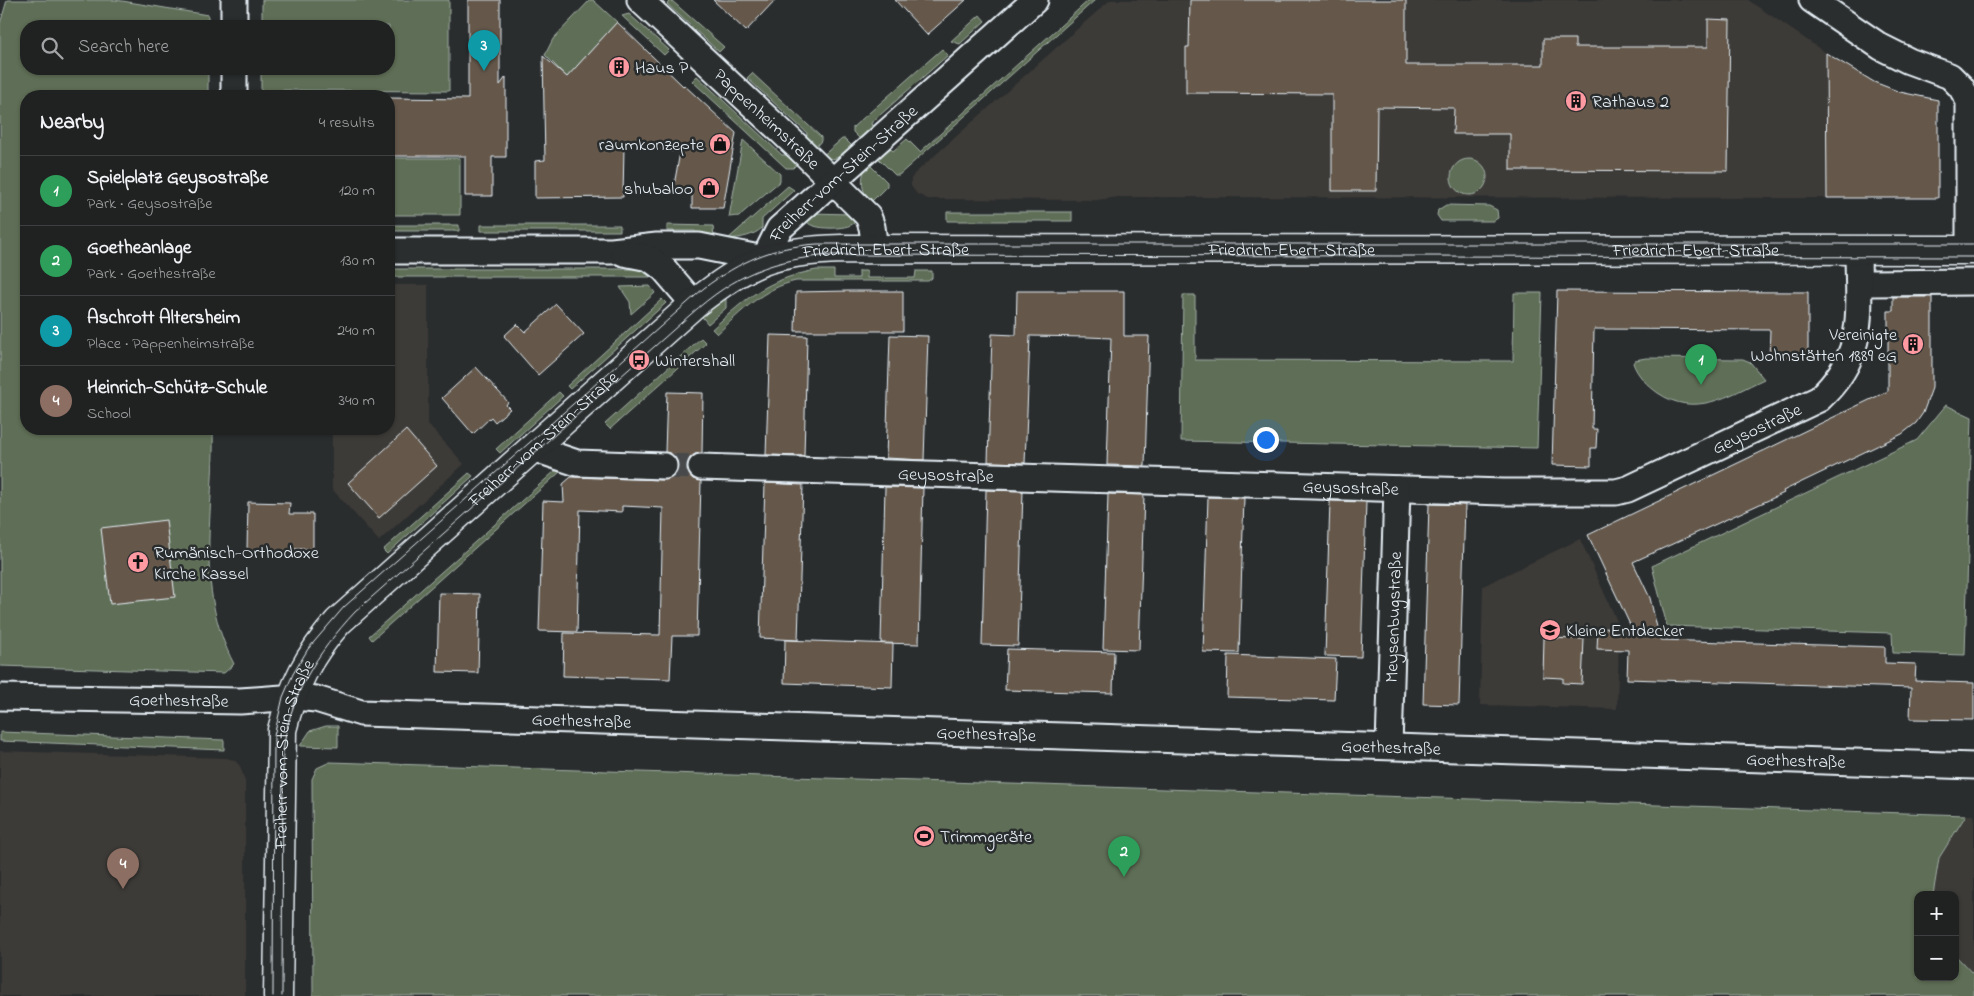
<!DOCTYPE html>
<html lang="en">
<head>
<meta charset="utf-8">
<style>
  body { margin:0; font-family:"Indie Flower",sans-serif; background:#2d2f2f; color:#f1f3f6 }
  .controls { position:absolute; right:15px; bottom:15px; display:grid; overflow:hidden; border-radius:10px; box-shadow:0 1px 4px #0004 }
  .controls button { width:45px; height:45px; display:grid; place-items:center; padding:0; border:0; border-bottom:1px solid #3d3f40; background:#202222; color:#f1f3f6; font:25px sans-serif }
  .you { position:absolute; left:1265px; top:439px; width:18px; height:18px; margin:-12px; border:4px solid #fff; border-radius:50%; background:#1a73e8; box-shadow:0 0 0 8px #1a73e833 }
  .badge { display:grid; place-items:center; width:32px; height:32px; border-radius:50%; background:#1a73e8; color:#fff; font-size:16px; font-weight:700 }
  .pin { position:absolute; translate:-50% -41px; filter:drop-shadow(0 1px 2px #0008) }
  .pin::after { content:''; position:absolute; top:26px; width:18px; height:15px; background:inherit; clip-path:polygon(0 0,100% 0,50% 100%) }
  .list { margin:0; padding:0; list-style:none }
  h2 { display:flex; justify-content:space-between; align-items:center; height:65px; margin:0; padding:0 20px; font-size:21px }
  h2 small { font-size:16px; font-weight:400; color:#a2a4a5 }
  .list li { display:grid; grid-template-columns:32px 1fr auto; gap:15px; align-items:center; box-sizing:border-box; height:70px; padding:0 20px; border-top:1px solid #3d3f40 }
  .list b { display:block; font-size:19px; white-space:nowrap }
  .list p { margin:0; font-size:16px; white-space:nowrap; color:#a2a4a5 }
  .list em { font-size:16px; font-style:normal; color:#a2a4a5 }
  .icon { flex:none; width:28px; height:28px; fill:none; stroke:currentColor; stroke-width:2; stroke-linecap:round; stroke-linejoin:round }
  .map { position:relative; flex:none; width:1974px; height:996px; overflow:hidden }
  .search { position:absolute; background:#202222; box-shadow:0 1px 4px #0004; left:20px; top:20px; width:375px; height:55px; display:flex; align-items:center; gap:12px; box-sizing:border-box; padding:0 18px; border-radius:20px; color:#a2a4a5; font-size:19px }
  .panel { position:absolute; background:#202222; box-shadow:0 1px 4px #0004; left:20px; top:90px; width:375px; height:345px; border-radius:20px }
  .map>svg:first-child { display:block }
</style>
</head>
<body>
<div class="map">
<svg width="1974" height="996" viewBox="0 0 1974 996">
  <rect width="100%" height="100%" fill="#2a2d2e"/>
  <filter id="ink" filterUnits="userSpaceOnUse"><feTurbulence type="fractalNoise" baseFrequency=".02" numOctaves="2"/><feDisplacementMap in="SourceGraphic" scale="10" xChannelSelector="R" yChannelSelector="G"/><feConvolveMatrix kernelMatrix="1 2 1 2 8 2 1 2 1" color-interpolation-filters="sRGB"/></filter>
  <g filter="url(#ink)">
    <path fill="#3c3a37" d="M1110,0H1748L1826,53L1827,198L1119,197L1097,200L928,199L917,194L911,186V179L915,173Z
      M389,285H428V424L464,464L379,541L332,489V429H389Z
      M1580,539L1617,621L1619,639L1617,709L1480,705L1483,586Z
      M0,751L226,758L234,760L240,766L245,781V996H0Z
      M1966,815H1974V975L1955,955V895H1933L1939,859Z"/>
    <path fill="#5e6e57" stroke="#a3b0a8" d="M7,0H116L208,15V26H26V69H208V96H26V429H213C215,512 193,585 234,664L224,673L0,666V24Z
      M262,0H449V91L281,90V96H261V69H389V26H262Z
      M590,0H593L617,22L567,77L545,55L553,39Z
      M671,0L724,47L719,52L667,4Z
      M1089,0H1095L899,175H895L876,156L888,146L893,151L907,139L920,152Z
      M629,14L669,50L664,55L622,16Z
      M980,15L985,21L960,44L951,41Z
      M942,49L948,55L871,123L873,130L861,140L853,132V127Z
      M752,73L821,137V141L813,150L806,143L807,133L747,78Z
      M697,76L782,155H794L800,161L793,168H786L692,81Z
      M842,139H845L853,147C842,156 836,162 821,157Z
      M743,140L780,174V181L739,216L729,217Z
      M389,158H460V215H389Z
      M1451 177a18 18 0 1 1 36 0a18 18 0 1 1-36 0Z
      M868,163L887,182V186L871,202C860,191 860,176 868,163Z
      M788,186L794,190L762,219V228C753,236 741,238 728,239Z
      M1446,205L1489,206L1497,210L1498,218L1493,221H1441L1437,215L1438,210Z
      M947,212H1072V221H947Z
      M811,213L850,214L855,219L854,223C847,230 813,230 807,222Z
      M389,225H459V231H389Z
      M481,225H620V231H481Z
      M667,225L713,226L714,240H700L695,231H667Z
      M389,269H644L661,277H389Z
      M816,270H834V278H859V271H867V278H915L916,271H932V278L928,281H796C763,288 741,312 717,334L712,329C749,296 766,280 816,270Z
      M650,286L655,293L631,314L630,302L620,287Z
      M1514,293H1542L1537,448L1181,441L1183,295H1195V360L1513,361Z
      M726,294V308L708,324L699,313Z
      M662,299L666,303L570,389L567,386Z
      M701,338L706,343L610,429L605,424Z
      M1646,358L1743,359L1750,362L1764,379C1728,396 1695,418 1658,393C1648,386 1637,375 1633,363L1635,360Z
      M559,392L563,396L500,453L496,449Z
      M1946,405L1972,417L1965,655L1893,653L1892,633L1667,626L1652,566L1917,440Z
      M555,471H561L372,640L369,636Z
      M469,473L473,476L387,554L383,550Z
      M326,726H338V747L300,746L310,731Z
      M0,732L224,740V750L0,741Z
      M330,762L1966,815L1939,858L1933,895H1918V977H1955V955L1974,975V996H313L312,779L317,768Z"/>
    <path fill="#65594c" stroke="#e8f1f8" d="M468,0H500V85L506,77V157H492V196H465V156H389V98L468,99Z
      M713,0H775L746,31Z
      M895,0H966L927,35Z
      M1190,0H1406V65H1543V39H1575V47H1708V19L1730,20L1728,171L1510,170V134H1453L1454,108L1377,107L1376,191H1332V94L1186,93V47H1189Z
      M617,22L683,86L684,85L736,133L723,208H692V194L673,191L680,152L624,146L623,197L535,198V161L545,160L543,56L567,77Z
      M1826,53L1874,82L1900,92L1938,100V198H1827Z
      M849,291H903V331H795L796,292Z
      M1017,291H1124V336H1149L1145,466L1107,465L1111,338L1088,337L1030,336L1025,463L988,462L992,334L1016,335Z
      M1557,291L1808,292V358H1769L1770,330L1594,329L1592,429H1597L1596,448H1591V466L1552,465Z
      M1893,297H1932V388L1923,413L1916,423L1902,434L1783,491L1784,493L1633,562L1650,598L1660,640L1885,647V663L1916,664L1915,681L1974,683V720L1910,719L1911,688L1627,679L1628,650L1597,649L1598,628L1632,629L1588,535L1888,391V311H1893Z
      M556,304L584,334L538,375L504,336L517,324L525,332Z
      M770,335L807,336L804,456L766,455Z
      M890,335L928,336L924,460L886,458Z
      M476,367L508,402L506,405L510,409L495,422L491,417L473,434L442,398Z
      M667,392L703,393L702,453L695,454L689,459L687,467L693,479L701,481L697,636H672L670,679L563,676L564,633L660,635L663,508L622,506V512L580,510L577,632L539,631L543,501L564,502L563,484L571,477L664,480L671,478L676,473L678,466L672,454L665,452Z
      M406,430L437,466L379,518L348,483Z
      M765,483L803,485L798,640L760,638Z
      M885,487L923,488L919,644L881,643Z
      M986,490L1023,491L1018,646L982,645Z
      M1108,494L1144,495L1139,650L1103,649Z
      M1208,497L1244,498L1239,653L1203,652Z
      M1330,501L1366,502L1361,657L1325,656Z
      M248,502L290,503L289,514H313V549H289V552L247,551Z
      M1429,504L1465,505L1459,705L1423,704Z
      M166,520L175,597L110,604L101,528Z
      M439,593L480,594L478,673L437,672Z
      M1544,638L1584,639L1582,684L1563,683V678L1543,677Z
      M785,640L893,644L892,687L784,683Z
      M1007,649L1114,652L1113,693L1005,690Z
      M1228,655L1336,659L1334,700L1227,697Z"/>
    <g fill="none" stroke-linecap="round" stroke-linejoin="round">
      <path stroke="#464a4c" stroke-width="25" stroke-dasharray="25 12" stroke-linecap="butt" d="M664,466L701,467"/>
      <g stroke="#e8f1f8" stroke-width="29">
        <g id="street">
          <path d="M234,0V26"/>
          <path id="s1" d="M640,0L800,149L868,216L872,227L875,249"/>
          <path d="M1812,0L1881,47L1909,61L1950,76L1961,87L1969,101V250"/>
          <path d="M234,69V96"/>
          <path id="s2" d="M389,251H612L657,246H699L764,259L779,229L1035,0"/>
          <path d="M624,253L649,258L664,269L694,304"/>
          <path d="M1871,283L1974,282"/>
          <path d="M532,448L577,463L664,466"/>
          <path id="s3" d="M701,467L1503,492H1616L1628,489L1819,399C1868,354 1858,311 1858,250"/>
          <path id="s4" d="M0,697L240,701L296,697L316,699L361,713L1974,766"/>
          <path id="s5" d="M1389,746L1397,489"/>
        </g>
      </g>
      <g stroke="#e8f1f8" stroke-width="31">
        <g id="secondary">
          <path id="s6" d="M278,996L282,730C293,686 308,656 338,622L694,304C748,262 772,251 842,249L1974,250"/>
        </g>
      </g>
      <use href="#street" stroke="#2a2d2e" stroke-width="25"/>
      <use href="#secondary" stroke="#2a2d2e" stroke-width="28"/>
      <path stroke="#e8f1f8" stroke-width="1" d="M273,996L274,736L283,697L293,674L308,649L344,607L704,288C741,261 771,247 817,244H1974
        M282,996L283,754C288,697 317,653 355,612L690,315C736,274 772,259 833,255L1974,257"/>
    </g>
  </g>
  <defs>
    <g id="building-disc" transform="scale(1.125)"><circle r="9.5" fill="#ff9aa2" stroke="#2a2d2e"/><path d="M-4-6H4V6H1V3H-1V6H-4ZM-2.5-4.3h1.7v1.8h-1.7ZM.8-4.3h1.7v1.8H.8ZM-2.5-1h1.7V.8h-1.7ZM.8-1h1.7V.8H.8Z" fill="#111"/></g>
    <g id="shop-disc" transform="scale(1.125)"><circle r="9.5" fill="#ff9aa2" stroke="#2a2d2e"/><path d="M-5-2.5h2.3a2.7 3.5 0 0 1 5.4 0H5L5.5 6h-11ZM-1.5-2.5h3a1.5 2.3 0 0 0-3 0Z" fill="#111"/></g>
    <g id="bus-disc" transform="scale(1.125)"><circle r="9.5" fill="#ff9aa2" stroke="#2a2d2e"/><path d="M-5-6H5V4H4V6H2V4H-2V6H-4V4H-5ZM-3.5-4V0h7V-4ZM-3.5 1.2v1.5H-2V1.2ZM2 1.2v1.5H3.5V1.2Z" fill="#111"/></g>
    <g id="church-disc" transform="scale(1.125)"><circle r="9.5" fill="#ff9aa2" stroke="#2a2d2e"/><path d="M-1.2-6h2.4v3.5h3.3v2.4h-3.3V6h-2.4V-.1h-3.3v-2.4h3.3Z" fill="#111"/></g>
    <g id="school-disc" transform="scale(1.125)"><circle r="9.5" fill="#ff9aa2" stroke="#2a2d2e"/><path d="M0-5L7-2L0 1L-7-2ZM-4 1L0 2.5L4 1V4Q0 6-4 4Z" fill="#111"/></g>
    <g id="stadium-disc" transform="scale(1.125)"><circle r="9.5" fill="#ff9aa2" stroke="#2a2d2e"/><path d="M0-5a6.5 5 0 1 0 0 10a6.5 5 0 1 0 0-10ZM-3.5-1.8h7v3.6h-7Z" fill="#111"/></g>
  </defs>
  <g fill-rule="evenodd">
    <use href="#building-disc" x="619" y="67"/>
    <use href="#building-disc" x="1576" y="101"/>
    <use href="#shop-disc" x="720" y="144"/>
    <use href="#shop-disc" x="709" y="188"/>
    <use href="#building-disc" x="1913" y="344"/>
    <use href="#bus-disc" x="639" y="360"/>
    <use href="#church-disc" x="138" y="562"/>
    <use href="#school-disc" x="1550" y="630"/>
    <use href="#stadium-disc" x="924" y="836"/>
  </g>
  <g text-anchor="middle" stroke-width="5" stroke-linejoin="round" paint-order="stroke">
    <g font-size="18" fill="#e8f1f8" stroke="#2a2d2e" text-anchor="start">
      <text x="635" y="73">Haus P</text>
      <text x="1592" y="107">Rathaus 2</text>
      <text x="704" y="150" text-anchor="end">raumkonzepte</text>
      <text x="693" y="194" text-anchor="end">shubaloo</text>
      <text x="1897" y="340" text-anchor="end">Vereinigte<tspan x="1897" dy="21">Wohnstätten 1889 eG</tspan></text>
      <text x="655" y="366">Wintershall</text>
      <text x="154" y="558">Rumänisch-Orthodoxe<tspan x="154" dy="21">Kirche Kassel</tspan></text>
      <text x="1566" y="636">Kleine Entdecker</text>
      <text x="940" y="842">Trimmgeräte</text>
    </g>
    <g font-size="18" fill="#e8f1f8" stroke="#2a2d2e">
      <text dy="6" stroke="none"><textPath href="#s1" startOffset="174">Pappenheimstraße</textPath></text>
      <text dy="6" stroke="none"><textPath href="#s2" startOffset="495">Freiherr-vom-Stein-Straße</textPath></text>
      <text dy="6" stroke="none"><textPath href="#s6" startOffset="1478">Friedrich-Ebert-Straße</textPath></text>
      <text dy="6" stroke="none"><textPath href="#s6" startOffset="1072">Friedrich-Ebert-Straße</textPath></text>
      <text dy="6" stroke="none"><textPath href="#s6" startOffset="1882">Friedrich-Ebert-Straße</textPath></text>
      <text dy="6" stroke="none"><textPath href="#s3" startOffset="1070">Geysostraße</textPath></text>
      <text dy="6" stroke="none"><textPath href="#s6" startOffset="664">Freiherr-vom-Stein-Straße</textPath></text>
      <text dy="6" stroke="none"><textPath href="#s3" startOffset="245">Geysostraße</textPath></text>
      <text dy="6" stroke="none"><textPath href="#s3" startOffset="650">Geysostraße</textPath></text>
      <text dy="6" stroke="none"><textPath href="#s5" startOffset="129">Meysenbugstraße</textPath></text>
      <text dy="6" stroke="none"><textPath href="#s4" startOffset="179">Goethestraße</textPath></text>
      <text dy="6" stroke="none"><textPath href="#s4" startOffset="584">Goethestraße</textPath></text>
      <text dy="6" stroke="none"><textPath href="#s4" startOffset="989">Goethestraße</textPath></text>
      <text dy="6" stroke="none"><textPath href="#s4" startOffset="1394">Goethestraße</textPath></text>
      <text dy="6" stroke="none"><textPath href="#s6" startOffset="244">Freiherr-vom-Stein-Straße</textPath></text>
      <text dy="6" stroke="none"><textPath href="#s4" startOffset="1799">Goethestraße</textPath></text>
    </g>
  </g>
</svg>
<div class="controls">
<button>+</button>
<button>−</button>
</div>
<div class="you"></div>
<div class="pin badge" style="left:1701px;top:385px;background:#2e9e5b">1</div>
<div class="pin badge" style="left:1124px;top:877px;background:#2e9e5b">2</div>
<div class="pin badge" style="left:484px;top:71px;background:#0f9aa8">3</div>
<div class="pin badge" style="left:123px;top:889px;background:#8d6e63">4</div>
<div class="search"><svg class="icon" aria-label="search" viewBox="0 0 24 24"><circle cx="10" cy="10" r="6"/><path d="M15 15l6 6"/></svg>Search here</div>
<section class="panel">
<h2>Nearby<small>4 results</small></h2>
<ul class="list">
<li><span class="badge" style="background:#2e9e5b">1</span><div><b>Spielplatz Geysostraße</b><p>Park · Geysostraße</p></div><em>120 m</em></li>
<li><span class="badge" style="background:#2e9e5b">2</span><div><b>Goetheanlage</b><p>Park · Goethestraße</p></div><em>130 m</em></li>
<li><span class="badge" style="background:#0f9aa8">3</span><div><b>Aschrott Altersheim</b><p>Place · Pappenheimstraße</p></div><em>240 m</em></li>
<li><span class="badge" style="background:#8d6e63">4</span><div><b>Heinrich-Schütz-Schule</b><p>School</p></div><em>340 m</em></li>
</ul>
</section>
</div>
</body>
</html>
